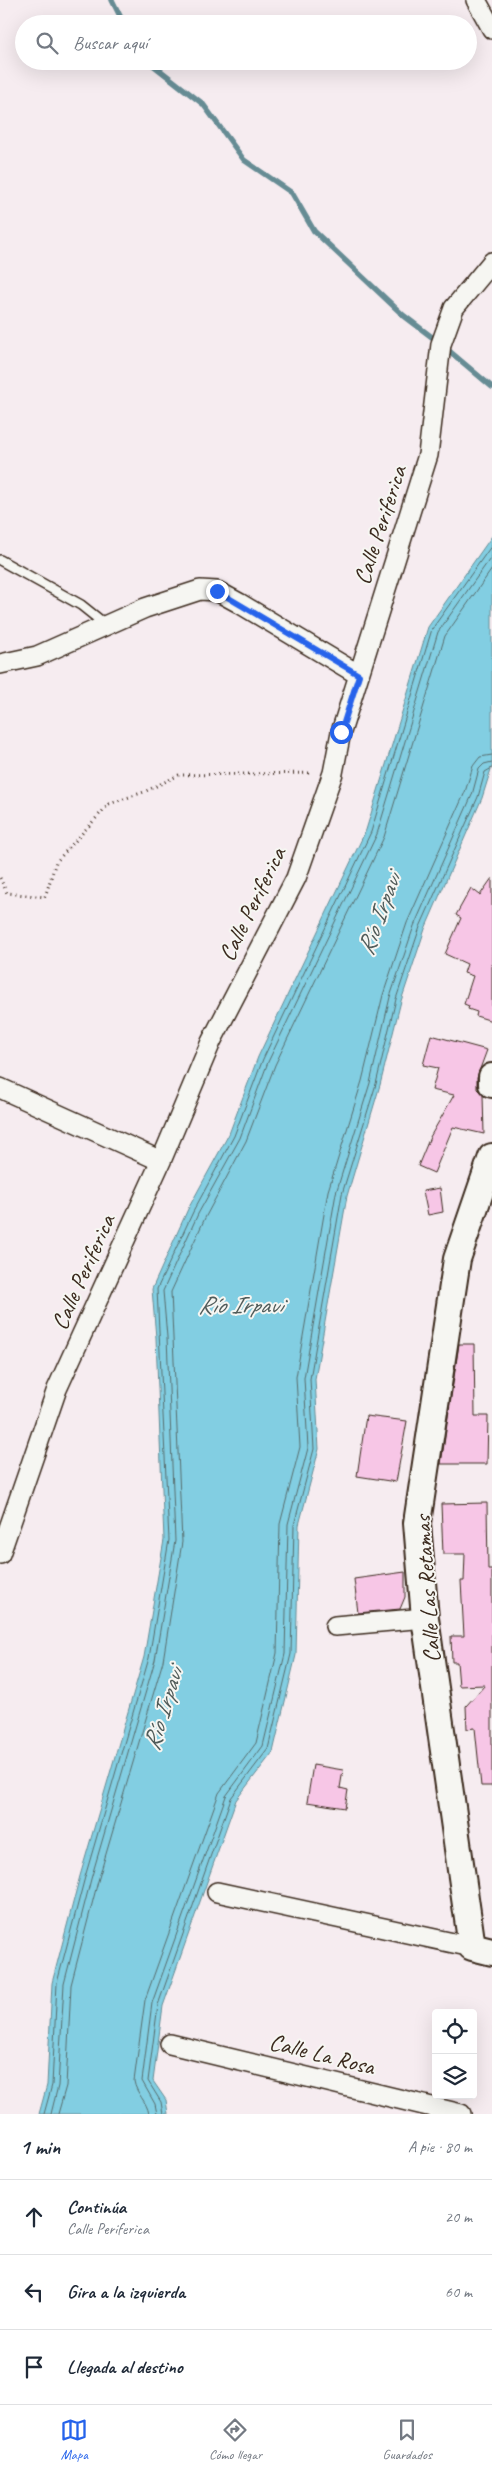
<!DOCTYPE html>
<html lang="es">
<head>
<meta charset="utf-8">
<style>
  body { margin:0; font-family:Caveat,sans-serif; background:#f2f2f3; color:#1f2937 }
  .controls { position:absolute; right:15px; bottom:15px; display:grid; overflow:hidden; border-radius:5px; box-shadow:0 5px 20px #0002 }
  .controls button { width:45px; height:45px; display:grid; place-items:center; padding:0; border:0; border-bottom:1px solid #e0e1e3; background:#fff; color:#1f2937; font:25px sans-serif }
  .stop { position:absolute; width:15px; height:15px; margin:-11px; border:4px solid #2563eb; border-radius:50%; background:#fff }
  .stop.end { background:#2563eb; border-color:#fff; box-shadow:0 1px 5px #0008 }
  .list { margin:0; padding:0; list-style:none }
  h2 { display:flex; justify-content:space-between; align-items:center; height:65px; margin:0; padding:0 20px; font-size:21px }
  h2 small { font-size:16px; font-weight:400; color:#747a83 }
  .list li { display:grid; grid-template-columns:32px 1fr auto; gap:15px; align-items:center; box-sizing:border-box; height:75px; padding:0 20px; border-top:1px solid #e0e1e3 }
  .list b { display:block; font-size:19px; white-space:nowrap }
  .list p { margin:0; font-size:16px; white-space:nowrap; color:#747a83 }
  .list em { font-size:16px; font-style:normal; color:#747a83 }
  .icon { flex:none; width:28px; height:28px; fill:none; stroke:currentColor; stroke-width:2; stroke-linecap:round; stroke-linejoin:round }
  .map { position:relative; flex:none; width:492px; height:2114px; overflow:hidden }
  .search { position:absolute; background:#fff; box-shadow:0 5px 20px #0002; left:15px; right:15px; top:15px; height:55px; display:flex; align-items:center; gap:12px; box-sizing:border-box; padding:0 18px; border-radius:28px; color:#747a83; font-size:19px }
  .sheet { height:290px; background:#fff }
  nav { display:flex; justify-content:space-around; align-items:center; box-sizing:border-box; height:70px; border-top:1px solid #e0e1e3; background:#fff; font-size:14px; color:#747a83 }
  nav a { display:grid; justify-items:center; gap:2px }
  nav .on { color:#2563eb }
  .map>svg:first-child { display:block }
</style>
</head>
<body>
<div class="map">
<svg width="492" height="2114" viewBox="0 0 492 2114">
  <rect width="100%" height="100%" fill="#f6ecf0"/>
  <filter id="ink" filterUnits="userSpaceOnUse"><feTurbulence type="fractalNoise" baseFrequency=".02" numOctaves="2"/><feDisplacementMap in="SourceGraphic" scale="10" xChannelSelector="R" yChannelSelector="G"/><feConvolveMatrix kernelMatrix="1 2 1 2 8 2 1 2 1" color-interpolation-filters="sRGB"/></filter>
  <g filter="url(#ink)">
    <path fill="#82cee2" stroke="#668c94" d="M492,536V766L482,798L425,929L401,1001L380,1085L347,1196L315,1379L319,1449L299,1525L296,1655L273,1752L236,1800L163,2006L153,2081L166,2100L168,2114H39L47,2085L52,1983L80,1876L144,1657L164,1540L156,1338L152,1289L188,1209L229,1134L258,1057L366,830L428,627Z"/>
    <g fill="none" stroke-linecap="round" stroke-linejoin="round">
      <path stroke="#576c6c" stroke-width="1" d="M44,2114L52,2085L57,1983L85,1877L149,1658L169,1540L157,1289L193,1212L234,1136L263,1059L371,832L432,629L492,545
        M51,2114L58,2086L64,1984L91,1879L155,1660L175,1541L167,1337L163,1291L198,1214L240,1138L268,1062L377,834L438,632L492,556
        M58,2114L66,2086L71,1985L98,1881L163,1661L182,1542L171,1292L205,1218L246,1141L275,1065L384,837L445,636L492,569
        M149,2114C147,2101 136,2094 134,2081L145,2000L219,1793L256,1743L277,1653L280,1524L300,1447L296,1377L328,1191L362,1081L383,995L407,923L465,792L473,766L480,757L492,755
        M157,2114L155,2104L142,2081L152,2003L226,1796L263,1746L285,1654L288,1524L308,1448L304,1378L336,1193L370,1083L390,997L414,926L472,795L479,769L484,764L492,762
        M163,2114L161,2102L148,2081L158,2005L231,1798L268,1749L291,1654L294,1525L314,1449L310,1379L342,1194L376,1084L396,999L420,927L478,797L485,772L492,768"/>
      <path stroke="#668c94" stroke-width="5.5" d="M112,0L124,24
        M148,61L203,104L244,160L292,193L314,231L403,315L441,344L492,387"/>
    </g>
    <path fill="#f7c6e6" stroke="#3b2a1e" d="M492,878V1021L476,1016L477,1012L468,1009L469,1006L464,1004L473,976L464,973L467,964L445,954L461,918L456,915L471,888L480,895Z
      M431,1035L487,1050L477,1077V1089L483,1095L484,1134L453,1127L434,1173L418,1166L430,1137L454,1095L432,1090L438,1068L423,1065Z
      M440,1188L443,1212L428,1215L423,1191Z
      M459,1344H474L475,1416H488L487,1464H441Z
      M366,1416L407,1421L396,1482L357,1476Z
      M487,1503L488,1569H492V1786H481L475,1728L467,1729L466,1706L485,1685L459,1686L457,1662H452L451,1636H464L461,1581H464L465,1554H443L441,1504Z
      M405,1572V1597L400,1609L358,1613L354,1579Z
      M313,1765L343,1770L340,1788L348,1790L345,1808L307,1802Z"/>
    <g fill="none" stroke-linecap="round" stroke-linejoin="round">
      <g stroke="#3b2a1e" stroke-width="12">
        <path id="lane" d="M0,560L81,605L106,625"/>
      </g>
      <g stroke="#3b2a1e" stroke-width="22">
        <path id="street" d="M476,0L492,29
          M0,664L37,656L145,608L200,590L217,591L239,603L359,675
          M0,1088L161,1161
          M0,1554L57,1389L161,1161L211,1042L296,878L333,773L341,732L428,455L441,344L454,308L492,262
          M335,1626L425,1618
          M217,1892L472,1947
          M170,2044L461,2114"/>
      </g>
      <g stroke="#3b2a1e" stroke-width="30">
        <path id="secondary" d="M492,1077V1084
          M492,1157L457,1259L417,1523L425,1618L472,1947L492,1952"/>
      </g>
      <path stroke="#3b2a1e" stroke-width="3" stroke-dasharray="1 4" stroke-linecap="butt" d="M0,878L7,893L45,897L56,862L109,804L144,792L179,775L313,773"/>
      <use href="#lane" stroke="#f6f6f2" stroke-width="9"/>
      <use href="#street" stroke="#f6f6f2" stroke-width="19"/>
      <use href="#secondary" stroke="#f6f6f2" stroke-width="26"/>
    </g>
  </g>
  <g fill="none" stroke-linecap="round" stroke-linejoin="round" filter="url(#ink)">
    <path stroke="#2563eb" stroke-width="6" d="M217,591L359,675L341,732"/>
  </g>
  <g text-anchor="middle" stroke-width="4" stroke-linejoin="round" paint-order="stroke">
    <g font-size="24" fill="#3b2a1e" stroke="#f6f6f2">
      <text transform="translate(380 525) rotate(-72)" y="8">Calle Periferica</text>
      <text transform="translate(252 904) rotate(-64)" y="8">Calle Periferica</text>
      <text transform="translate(83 1272) rotate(-66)" y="8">Calle Periferica</text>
      <text transform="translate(427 1589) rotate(-94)" y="8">Calle Las Retamas</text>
      <text transform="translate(322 2054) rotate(14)" y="8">Calle La Rosa</text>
    </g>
    <g font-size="25" font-style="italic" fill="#505b59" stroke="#f6f6f2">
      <text transform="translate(378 914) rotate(-70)" y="9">Río Irpavi</text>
      <text x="240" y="1313">Río Irpavi</text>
      <text transform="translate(162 1709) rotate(-73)" y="9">Río Irpavi</text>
    </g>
  </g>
</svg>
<div class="controls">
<button><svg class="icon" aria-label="locate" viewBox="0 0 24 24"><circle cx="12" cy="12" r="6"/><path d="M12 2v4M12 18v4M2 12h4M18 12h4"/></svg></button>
<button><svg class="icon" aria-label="layers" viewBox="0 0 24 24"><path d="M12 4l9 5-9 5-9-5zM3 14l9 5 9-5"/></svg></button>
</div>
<div class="stop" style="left:341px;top:732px"></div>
<div class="stop end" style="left:217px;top:591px"></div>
<div class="search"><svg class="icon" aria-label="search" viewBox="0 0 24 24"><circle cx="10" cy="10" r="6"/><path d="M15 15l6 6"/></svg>Buscar aquí</div>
</div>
<section class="sheet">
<h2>1 min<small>A pie · 80 m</small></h2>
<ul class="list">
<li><svg class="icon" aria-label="ahead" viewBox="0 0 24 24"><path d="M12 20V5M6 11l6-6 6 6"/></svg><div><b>Continúa</b><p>Calle Periferica</p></div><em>20 m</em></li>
<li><svg class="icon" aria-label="left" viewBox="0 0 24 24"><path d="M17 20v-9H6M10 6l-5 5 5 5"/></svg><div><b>Gira a la izquierda</b></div><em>60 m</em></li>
<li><svg class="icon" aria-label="arrive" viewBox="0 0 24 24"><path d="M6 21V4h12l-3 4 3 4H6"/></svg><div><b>Llegada al destino</b></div></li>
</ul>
</section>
<nav>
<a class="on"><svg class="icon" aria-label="map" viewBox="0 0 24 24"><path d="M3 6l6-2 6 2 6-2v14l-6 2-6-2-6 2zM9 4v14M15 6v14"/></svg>Mapa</a>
<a><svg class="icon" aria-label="directions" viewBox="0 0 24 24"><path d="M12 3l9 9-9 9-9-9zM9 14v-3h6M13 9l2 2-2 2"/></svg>Cómo llegar</a>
<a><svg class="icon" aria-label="saved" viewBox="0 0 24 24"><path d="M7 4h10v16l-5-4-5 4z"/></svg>Guardados</a>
</nav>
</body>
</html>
